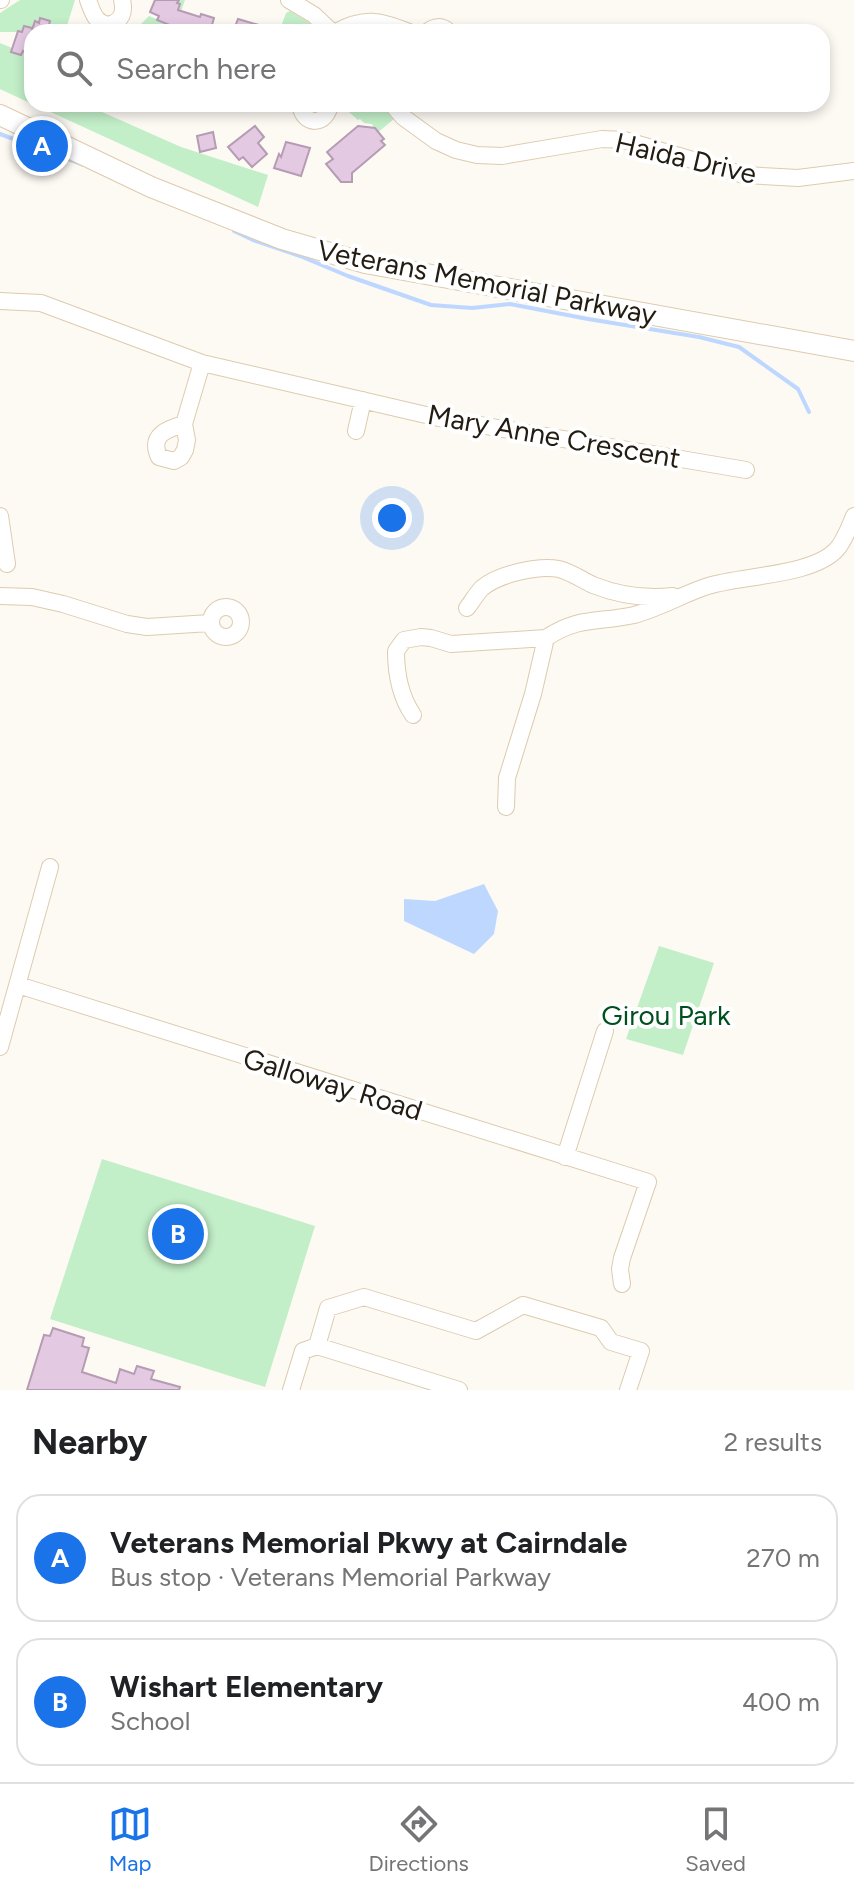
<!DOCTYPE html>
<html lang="en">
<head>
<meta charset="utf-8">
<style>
  body { margin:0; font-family:Figtree,sans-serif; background:#f2f2f2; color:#202124 }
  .you { position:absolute; left:392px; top:518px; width:28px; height:28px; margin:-20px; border:6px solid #fff; border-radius:50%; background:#1a73e8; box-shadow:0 0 0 12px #1a73e833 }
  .badge { display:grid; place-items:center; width:52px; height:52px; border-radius:50%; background:#1a73e8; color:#fff; font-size:26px; font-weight:700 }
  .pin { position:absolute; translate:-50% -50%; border:4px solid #fff; box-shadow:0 2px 8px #0006 }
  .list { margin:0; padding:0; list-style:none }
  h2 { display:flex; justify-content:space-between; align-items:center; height:104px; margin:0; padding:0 32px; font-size:34px }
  h2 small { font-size:26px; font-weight:400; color:#757577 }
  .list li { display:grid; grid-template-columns:52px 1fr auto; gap:24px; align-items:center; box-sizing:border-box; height:128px; margin:0 16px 16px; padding:0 16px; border:2px solid #e0e0e0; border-radius:24px }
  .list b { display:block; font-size:30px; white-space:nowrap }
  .list p { margin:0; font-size:26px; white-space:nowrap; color:#757577 }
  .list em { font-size:26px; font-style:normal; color:#757577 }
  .icon { flex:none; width:44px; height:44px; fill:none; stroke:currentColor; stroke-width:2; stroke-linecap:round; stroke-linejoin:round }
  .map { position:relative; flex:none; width:854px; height:1390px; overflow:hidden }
  .search { position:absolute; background:#fff; box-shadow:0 4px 12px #0003; left:24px; right:24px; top:24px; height:88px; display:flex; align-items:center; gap:20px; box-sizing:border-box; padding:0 28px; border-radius:24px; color:#757577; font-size:30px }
  .sheet { height:392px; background:#fff }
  nav { display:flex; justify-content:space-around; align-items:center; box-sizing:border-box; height:112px; border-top:2px solid #e0e0e0; background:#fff; font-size:22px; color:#757577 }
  nav a { display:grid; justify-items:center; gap:4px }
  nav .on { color:#1a73e8 }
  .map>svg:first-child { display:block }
</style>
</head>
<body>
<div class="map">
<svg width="854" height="1390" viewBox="0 0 854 1390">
  <rect width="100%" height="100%" fill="#fdfaf4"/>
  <path fill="#c2eec8" d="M20,0H75L65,32L47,31L50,21L41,18L39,23L35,21L32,28L24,26L22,32H0V13Z
    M179,0H185L174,32H131L133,24H141L149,16L171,25L180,5L177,3Z
    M290,11L311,24L314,32H279L286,13Z
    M0,43L12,48V52L23,51L32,54V73L29,79L32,81V104L0,89Z
    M33,104H84L181,147L268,175L258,207Z
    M340,104H382L394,119L377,133L372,124L364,123L360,119L358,120Z
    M659,946L714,963L683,1055L626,1039Z
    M102,1159L315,1226L265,1387L50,1319Z"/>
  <path fill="#bed7ff" d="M484,884L498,911L494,934L474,954L404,921V899L435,901Z"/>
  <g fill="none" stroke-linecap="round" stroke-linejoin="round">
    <path stroke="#bed7ff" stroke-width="4" d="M0,134L84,165
      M234,231L253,240L300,256L348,276L431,305L472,308L510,304L588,319L699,337L739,347L798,389L809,412"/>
  </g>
  <path fill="#e4c9e2" stroke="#b59cb3" stroke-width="2" d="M155,0H179L177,3L180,4L178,10L200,17L201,14L214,18L210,32H187L157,20L159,16L150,12Z
    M40,18L50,21L49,25L62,30V32H32V54L23,51L21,55L11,52L18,31L22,32L24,26L32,28V30L35,21L39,23Z
    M238,19L276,30L275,32H233Z
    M255,126L264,137L258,143L267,154L252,167L243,157L239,160L228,147Z
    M358,126L375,128L384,139L381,141L385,145L352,173V182H341L326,164L333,159L327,152Z
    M213,132L216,148L200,152L197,136Z
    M286,142L310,148L301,176L274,168L279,154L281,157Z
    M53,1328L84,1338L82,1346L89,1348L82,1372L116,1383L120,1369L134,1374L137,1366L154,1371L151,1379L180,1387L179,1390H27L44,1335L50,1336Z"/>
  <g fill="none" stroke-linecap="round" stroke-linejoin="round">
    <g stroke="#ddcbae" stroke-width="18">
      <path id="minor" d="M0,0H1
        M88,0C93,13 95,23 109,25C122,21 125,12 122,0
        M289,0L314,15L332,32
        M336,32C366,16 379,21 409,32
        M427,32C434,26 442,25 449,32
        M300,104C303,127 327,126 330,104
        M392,104L403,117L436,141L456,150L477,155L502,156L602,139L624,140L744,175L798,178L854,171
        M0,301L41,303L202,363L439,418L746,470
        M184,424C167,429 149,435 159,457L174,461L181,457L185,450L187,440L184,424L202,363
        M356,431L363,400
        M0,516L7,564
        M0,596L32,597L63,604L127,624L147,627L210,623
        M211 622a15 15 0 1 1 30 0a15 15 0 1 1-30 0Z
        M467,608C472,602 476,594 482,588C499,574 538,565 559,569C571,572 582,580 593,585C618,595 646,599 673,596
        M413,715C400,696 396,674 396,651L404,640L421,637L431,638L451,644L546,638C579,616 598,623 634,615C660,608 683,594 708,586C743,575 813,576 837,549C844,541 850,526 854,516
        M506,807L507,778L533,694L546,638
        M18,985L648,1182L622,1258L620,1269L622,1284
        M0,1047L50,867
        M565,1157L605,1031
        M317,1346L328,1308L364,1297L476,1331L523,1305L601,1328L611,1342L641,1351L628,1390
        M291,1390L303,1351L317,1346L459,1390"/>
    </g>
    <g stroke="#ddcbae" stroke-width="22">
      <path id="major" d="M0,115L151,187L282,239L365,263L854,351"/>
    </g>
    <use href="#minor" stroke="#fff" stroke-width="16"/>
    <use href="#major" stroke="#fff" stroke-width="20"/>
  </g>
  <g text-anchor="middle" stroke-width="8" stroke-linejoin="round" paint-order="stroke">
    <g font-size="28" fill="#231c12" stroke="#fff">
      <text transform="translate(686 158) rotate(13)" y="10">Haida Drive</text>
      <text transform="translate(487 282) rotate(11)" y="10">Veterans Memorial Parkway</text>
      <text transform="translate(554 436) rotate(10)" y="10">Mary Anne Crescent</text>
      <text transform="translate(333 1084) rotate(17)" y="10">Galloway Road</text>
    </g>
    <g font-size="28" fill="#00501e" stroke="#fff">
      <text x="666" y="1025">Girou Park</text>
    </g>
  </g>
</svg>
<div class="you"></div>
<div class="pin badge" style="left:42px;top:146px">A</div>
<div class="pin badge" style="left:178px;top:1234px">B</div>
<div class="search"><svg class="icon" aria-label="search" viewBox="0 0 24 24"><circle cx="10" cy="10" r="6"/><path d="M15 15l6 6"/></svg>Search here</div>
</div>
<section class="sheet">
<h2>Nearby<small>2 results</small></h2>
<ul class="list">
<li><span class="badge">A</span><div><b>Veterans Memorial Pkwy at Cairndale</b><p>Bus stop · Veterans Memorial Parkway</p></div><em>270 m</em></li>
<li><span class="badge">B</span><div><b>Wishart Elementary</b><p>School</p></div><em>400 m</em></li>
</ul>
</section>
<nav>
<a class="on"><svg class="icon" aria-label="map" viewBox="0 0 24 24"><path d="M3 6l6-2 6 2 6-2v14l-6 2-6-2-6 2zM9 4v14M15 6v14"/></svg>Map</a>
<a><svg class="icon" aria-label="directions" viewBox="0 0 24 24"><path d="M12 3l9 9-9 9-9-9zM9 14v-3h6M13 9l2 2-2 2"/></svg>Directions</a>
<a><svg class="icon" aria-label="saved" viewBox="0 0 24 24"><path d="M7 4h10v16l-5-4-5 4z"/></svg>Saved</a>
</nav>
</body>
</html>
